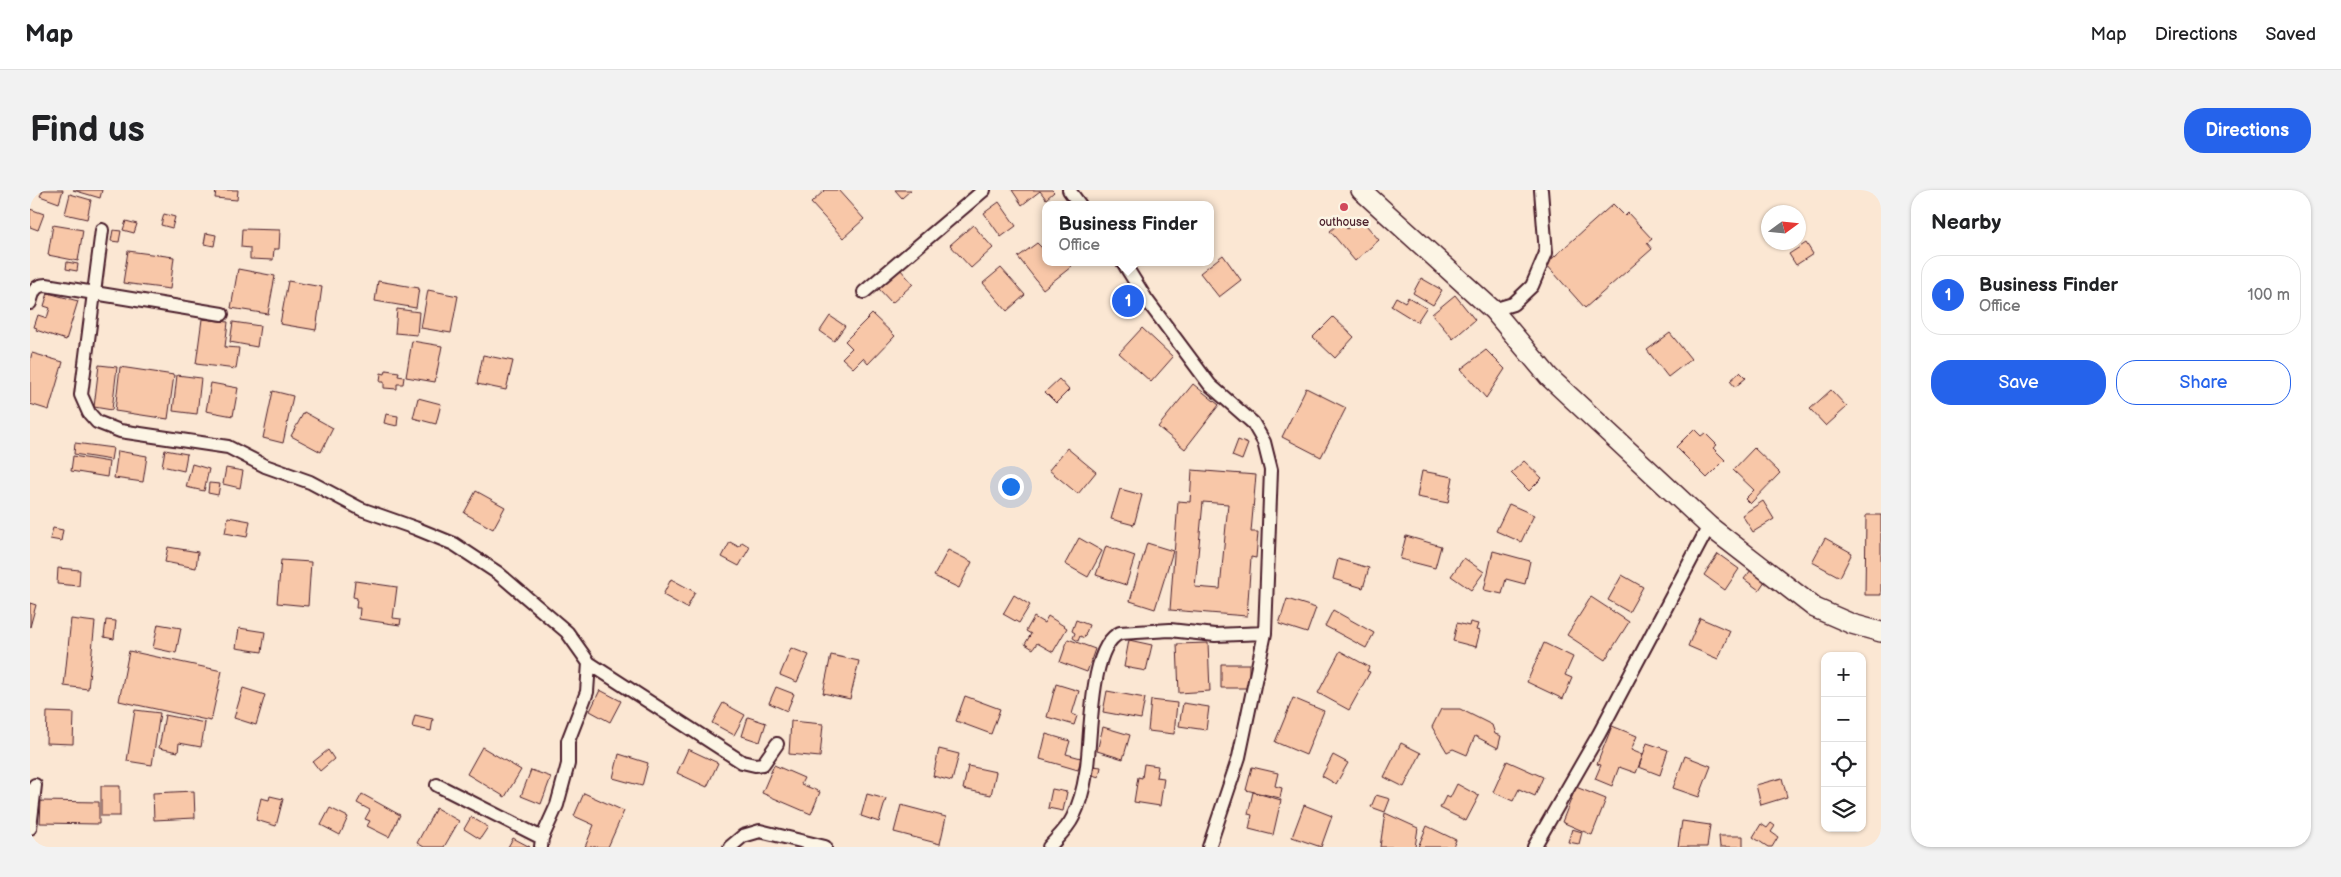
<!DOCTYPE html>
<html lang="en">
<head>
<meta charset="utf-8">
<style>
  body { margin:0; font-family:"Balsamiq Sans",sans-serif; background:#f2f2f2; color:#202124 }
  .controls { position:absolute; right:15px; bottom:15px; display:grid; overflow:hidden; border-radius:10px; box-shadow:0 1px 4px #0004 }
  .controls button { width:45px; height:45px; display:grid; place-items:center; padding:0; border:0; border-bottom:1px solid #e0e0e0; background:#fff; color:#202124; font:25px sans-serif }
  .compass { position:absolute; left:1731px; top:15px; width:45px; height:45px; border-radius:50%; background:#fff; box-shadow:0 1px 4px #0004; rotate:75deg }
  .you { position:absolute; left:980px; top:296px; width:18px; height:18px; margin:-12px; border:4px solid #fff; border-radius:50%; background:#1a73e8; box-shadow:0 0 0 8px #1a73e833 }
  .badge { display:grid; place-items:center; width:32px; height:32px; border-radius:50%; background:#2563eb; color:#fff; font-size:16px; font-weight:700 }
  .pin { position:absolute; translate:-50% -50%; border:2px solid #fff; box-shadow:0 1px 5px #0006 }
  .popup { position:absolute; left:1012px; top:11px; width:172px; height:65px; box-sizing:border-box; display:grid; place-content:center; border-radius:10px; background:#fff; filter:drop-shadow(0 1px 4px #0005); font-size:16px; white-space:nowrap; color:#757577 }
  .popup b { font-size:19px; color:#202124 }
  .popup::after { content:''; position:absolute; left:50%; top:100%; margin-left:-10px; border:10px solid transparent; border-top-color:#fff }
  .list { margin:0; padding:0; list-style:none }
  h2 { display:flex; justify-content:space-between; align-items:center; height:65px; margin:0; padding:0 20px; font-size:21px }
  h2 small { font-size:16px; font-weight:400; color:#757577 }
  .list li { display:grid; grid-template-columns:32px 1fr auto; gap:15px; align-items:center; box-sizing:border-box; height:80px; margin:0 10px 10px; padding:0 10px; border:1px solid #e0e0e0; border-radius:20px }
  .list b { display:block; font-size:19px; white-space:nowrap }
  .list p { margin:0; font-size:16px; white-space:nowrap; color:#757577 }
  .list em { font-size:16px; font-style:normal; color:#757577 }
  .actions { display:flex; gap:10px; padding:15px 20px }
  .actions a { flex:1; padding:11px 0; border:1px solid #2563eb; border-radius:20px; text-align:center; font-size:18px; color:#2563eb }
  .actions .main { background:#2563eb; color:#fff }
  .icon { flex:none; width:28px; height:28px; fill:none; stroke:currentColor; stroke-width:2; stroke-linecap:round; stroke-linejoin:round }
  .map { position:relative; flex:none; width:1851px; height:657px; overflow:hidden; border-radius:20px }
  header { display:flex; align-items:center; gap:30px; box-sizing:border-box; height:70px; padding:0 25px; background:#fff; border-bottom:1px solid #e0e0e0 }
  header strong { font-size:24px }
  nav { display:flex; gap:28px; margin-inline-start:auto; font-size:18px }
  .intro { display:flex; align-items:center; justify-content:space-between; box-sizing:border-box; height:120px; padding:0 30px }
  h1 { margin:0; font-size:35px }
  .button { padding:12px 22px; border-radius:20px; background:#2563eb; color:#fff; font-size:18px; font-weight:700 }
  main { display:flex; gap:30px; padding:0 30px }
  aside { flex:1; background:#fff; border-radius:20px; box-shadow:0 1px 4px #0004 }
  .map>svg:first-child { display:block }
</style>
</head>
<body>
<header>
<strong>Map</strong>
<nav><a>Map</a><a>Directions</a><a>Saved</a></nav>
</header>
<div class="intro"><h1>Find us</h1><a class="button">Directions</a></div>
<main>
<div class="map">
<svg width="1851" height="657" viewBox="0 0 1851 657">
  <rect width="100%" height="100%" fill="#fbe7d3"/>
  <filter id="ink" filterUnits="userSpaceOnUse"><feTurbulence type="fractalNoise" baseFrequency=".02" numOctaves="2"/><feDisplacementMap in="SourceGraphic" scale="10" xChannelSelector="R" yChannelSelector="G"/><feConvolveMatrix kernelMatrix="1 2 1 2 8 2 1 2 1" color-interpolation-filters="sRGB"/></filter>
  <g filter="url(#ink)">
    <path fill="#f8c7a8" stroke="#4a1f2b" fill-rule="evenodd" d="M13,0H33L29,13L10,6Z
      M43,0H72L70,8Z
      M186,0H208L207,10L185,8Z
      M795,0H808L834,29L813,48L781,13Z
      M865,0H881L872,8Z
      M982,0H1022L1024,2L1016,9L1010,1L992,15Z
      M40,4L61,10L57,29L35,24Z
      M969,12L986,36L971,47L954,23Z
      M1583,14L1595,26L1598,23L1622,49L1617,53L1622,59L1555,118L1516,74Z
      M0,19L14,24L8,40L0,37Z
      M134,24L145,27L142,38L131,35Z
      M1330,28L1349,50L1325,71L1300,41L1311,32L1317,39Z
      M96,31L107,34L104,43L93,40Z
      M23,35L53,40L48,71L18,65Z
      M943,35L963,58L941,78L920,55Z
      M212,39L250,40L249,59H244L243,70L220,69V58L211,57Z
      M83,40L91,41L89,52L81,51Z
      M176,43L186,45L184,56L174,54Z
      M1007,53L1016,62V72H1037L1041,77L1013,99L988,67Z
      M1776,53L1783,64L1766,75L1759,64Z
      M98,61L144,67L140,99L93,93Z
      M1193,65L1211,90L1189,107L1170,83Z
      M37,72L48,74L47,81L36,79Z
      M971,78L995,105L977,121L953,93Z
      M208,79L245,86L238,124L201,118Z
      M870,79L883,94L862,113L849,99Z
      M1391,88L1412,100L1403,115L1383,103Z
      M258,91L292,97L286,140L250,134Z
      M348,91L389,98L386,118L345,111Z
      M398,100L428,106L421,143L391,138Z
      M18,103L48,111L36,150L6,140L7,138L4,137L8,125L17,128L20,118L14,116Z
      M1425,105L1445,130L1423,149L1402,124Z
      M1366,107L1375,112L1378,107L1396,118L1387,132L1361,116Z
      M367,119L389,122L387,145L365,143Z
      M842,124L865,146L838,174L833,168L823,178L812,168L822,158L815,151Z
      M800,126L815,136L804,151L790,141Z
      M1303,127L1324,147L1305,168L1283,147Z
      M172,129L198,132L195,157L209,158L206,179L166,174Z
      M203,132L230,136L227,157L200,152Z
      M1112,138L1143,167L1121,192L1089,163Z
      M1640,143L1661,169L1638,187L1617,160Z
      M382,151L412,156L405,192L376,187Z
      M1456,160L1475,179L1456,208L1431,179Z
      M2,163L33,172L19,220L0,214V171Z
      M453,165L483,171L476,200L447,194Z
      M69,175L87,177L82,220L64,217Z
      M90,177L144,185L138,229L85,221Z
      M356,180L369,182L368,186L374,187L373,194H367V199L354,198V192H350L351,183L355,184Z
      M1710,182L1716,188L1705,197L1700,191Z
      M147,185L171,188L167,224L143,221Z
      M1029,189L1039,200L1026,213L1015,202Z
      M181,193L208,198L203,226L176,221Z
      M1163,194L1189,215L1155,259L1128,237Z
      M1276,198L1316,218L1291,267L1252,247Z
      M1801,200L1817,217L1796,236L1780,219Z
      M243,201L263,206L253,253L233,248Z
      M388,208L411,214L406,234L383,228Z
      M274,222L303,238L291,262L261,246Z
      M356,224L368,226L367,236L354,233Z
      M1664,239L1671,246L1675,243L1687,255L1683,258L1695,270L1677,288L1646,257Z
      M1208,250L1218,254L1212,270L1202,266Z
      M45,253L83,258L81,270L44,264Z
      M1037,258L1066,282L1048,304L1019,280Z
      M1724,258L1750,283L1720,314L1715,309L1724,300L1703,280Z
      M135,260L157,264L154,281L132,276Z
      M88,261L117,266L113,292L84,288Z
      M43,266L79,272L77,287L41,281Z
      M1494,271L1512,288L1499,301L1481,283Z
      M162,274L179,279L174,301L156,297Z
      M196,278L213,281L210,298L193,294Z
      M1162,280L1226,285L1221,342H1228L1226,368L1221,367L1217,426L1140,420L1148,311L1160,312ZM1173,312L1198,314L1190,399L1165,397Z
      M1392,281L1423,287L1418,313L1387,307Z
      M179,293L190,294L188,305L178,303Z
      M1090,299L1112,305L1104,335L1081,329Z
      M446,301L475,317L463,339L434,323Z
      M1733,311L1744,329L1723,342L1712,325Z
      M1479,314L1504,325L1491,352L1466,341Z
      M1836,325H1851V405H1835Z
      M198,327L220,331L217,347L195,343Z
      M23,338L33,340L31,351L20,349Z
      M1376,346L1411,356L1405,378L1370,369Z
      M1049,348L1072,361L1058,387L1035,374Z
      M1795,348L1822,363L1810,387L1782,372Z
      M700,352L709,357L712,352L720,357L709,376L692,367Z
      M1117,353L1143,361L1125,419L1100,411Z
      M1076,356L1105,366L1096,395L1066,385Z
      M138,357L168,362L166,378L135,372Z
      M918,360L942,372L929,398L904,386Z
      M1463,361L1500,371L1495,394L1476,389L1472,404L1454,400Z
      M1688,364L1709,379L1695,400L1674,385Z
      M1434,368L1454,382L1441,400L1421,386Z
      M1308,369L1339,378L1333,398L1303,389Z
      M251,370L281,372L278,416L247,413Z
      M1725,375L1739,385L1729,400L1714,389Z
      M28,378L50,380L49,396L27,394Z
      M1592,385L1613,397L1599,422L1578,410Z
      M641,389L665,402L657,418L633,405Z
      M325,391L367,397L363,428L371,429L370,435L329,429L330,418H326L327,408L323,407Z
      M984,405L1000,415L989,433L973,424Z
      M1561,407L1599,432L1575,470L1537,445Z
      M1257,409L1286,418L1277,443L1249,434Z
      M0,413L6,415L0,437Z
      M1303,420L1344,443L1336,458L1295,436Z
      M1018,426L1037,438L1023,462L1007,453L1003,459L995,454L1001,444L996,441L1004,427L1014,433Z
      M1670,428L1700,441L1688,469L1658,456Z
      M41,429L65,432L58,499L34,496Z
      M76,430L86,431L84,449L74,447Z
      M1046,430L1059,435L1054,448L1050,446L1048,451L1043,448L1045,443L1042,441Z
      M1440,432L1448,434L1446,440L1450,441L1446,457L1423,451L1427,433L1439,436Z
      M128,434L151,438L146,463L123,458Z
      M209,438L235,442L232,462L206,458Z
      M1038,449L1065,459L1057,482L1030,472Z
      M1099,450L1122,455L1116,481L1094,477Z
      M1178,453L1180,501L1149,503L1147,454Z
      M1514,453L1543,467L1535,485L1542,488L1533,509L1497,492Z
      M761,458L779,465L767,492L750,485Z
      M99,461L192,481L181,531L89,511Z
      M1310,461L1339,477L1337,481L1340,482L1319,520L1288,503Z
      M801,465L829,471L820,509L793,503Z
      M1191,474H1219V498H1191Z
      M1026,494L1049,501L1042,524L1047,526L1044,535L1017,527Z
      M746,497L764,504L757,521L739,513Z
      M213,498L235,505L226,535L204,528Z
      M570,500L591,511L580,532L560,521Z
      M1077,501L1115,508L1111,529L1073,522Z
      M935,506L970,519L961,544L926,531Z
      M1263,508L1294,521L1276,565L1245,552Z
      M1121,510L1147,513L1144,544L1118,541Z
      M693,513L715,525L704,545L682,533Z
      M1153,513L1179,517L1176,540L1149,536Z
      M1411,519H1430L1462,535L1465,544L1471,546L1468,558L1445,546L1437,565L1423,559L1417,562L1402,537Z
      M105,520L130,523L122,575L97,571Z
      M17,522L44,523L43,554L16,553Z
      M135,525L175,533L171,557L149,553L148,562L129,558Z
      M385,525L403,529L401,541L382,537Z
      M718,527L736,533L730,552L712,546Z
      M761,531L793,534L790,567L759,564Z
      M1582,536L1607,546L1601,560L1613,565L1606,583L1589,577L1582,596L1565,589L1571,575L1567,574Z
      M1073,537L1100,545L1093,569L1067,561Z
      M1016,544L1040,551L1036,564L1051,568L1048,580L1010,569Z
      M1371,553L1391,563L1374,597L1354,587Z
      M1617,553L1638,560L1630,585L1609,577Z
      M452,557L491,580L475,607L437,584Z
      M658,559L688,573L677,597L647,583Z
      M909,559L929,564L922,591L903,586Z
      M298,560L304,569L290,581L283,572Z
      M589,564L618,573L612,596L583,588Z
      M1303,565L1318,573L1306,594L1292,586Z
      M1655,566L1681,576L1669,607L1643,598Z
      M1477,571L1513,587L1505,606L1489,599L1483,611L1463,602Z
      M1114,574L1128,576L1126,587L1134,588L1130,616L1104,612L1108,587L1112,588Z
      M744,575L774,588L771,594L790,602L781,624L732,603Z
      M938,576L966,582L961,605L933,599Z
      M1063,576L1071,577L1069,587L1062,585Z
      M1222,577L1248,583L1245,596L1252,598L1250,608L1216,600Z
      M501,580L521,587L511,614L491,606Z
      M1752,588L1757,607L1731,615L1726,595Z
      M1427,594L1449,606L1436,631L1410,618L1416,606L1420,608Z
      M71,596H90V626H71Z
      M1546,597L1576,609L1562,645L1532,632Z
      M1022,599L1037,602L1033,621L1018,618Z
      M164,601L165,628L124,630L123,603Z
      M1223,602L1251,610L1243,645L1219,639L1222,625L1218,624Z
      M554,603L594,621L578,657H555L564,635L544,626Z
      M332,604L370,625L359,647L337,636L340,631L335,629L340,620L327,613Z
      M837,604L856,609L849,632L831,626Z
      M1346,605L1360,609L1355,622L1341,617Z
      M240,606L253,609L246,636L226,630L231,608L239,610Z
      M11,611L69,612V634L10,633Z
      M871,615L916,627L910,654L864,642Z
      M1274,615L1302,626L1291,657L1262,647Z
      M300,618L318,627L310,645L291,635Z
      M406,618L429,631L414,657H394L387,653Z
      M1355,623L1388,638L1385,657H1350Z
      M441,627L458,637L450,649L434,639Z
      M1652,631L1680,635L1677,657H1648Z
      M1741,633L1745,636L1741,642L1748,647L1742,657H1738L1723,647L1731,634L1737,638Z
      M1397,636L1426,650L1423,657H1388Z
      M1542,639L1552,642L1549,654L1538,652Z
      M1689,646H1713V657H1690Z
      M483,648L500,657H478Z"/>
    <g fill="none" stroke-linecap="round" stroke-linejoin="round">
      <g stroke="#4a1f2b" stroke-width="16">
        <path id="street" d="M1039,0L1050,15
          M72,40L51,205L59,223L67,232L90,241L198,257L235,276L280,292L331,319L385,338L424,354L468,383L537,442L559,473L557,502L538,551V574L527,615L512,648L511,657
          M1093,72L1116,109L1180,195L1223,233L1234,252L1241,280L1235,443L1209,567L1179,657
          M834,102L954,0
          M0,113C3,103 4,95 16,95L192,124
          M1463,120L1483,114L1502,96L1516,63L1511,0
          M559,473L712,572L725,575L733,574L747,554
          M407,595L512,648
          M0,638L5,595
          M700,657L713,646L730,641L795,657
          M1019,657C1027,648 1038,638 1043,627C1049,615 1054,596 1056,583C1062,552 1058,456 1090,443L1140,440L1185,445L1235,443
          M1504,657L1569,544L1679,336"/>
      </g>
      <g stroke="#4a1f2b" stroke-width="22">
        <path id="secondary" d="M1331,0L1463,120L1519,187L1679,336L1785,418L1822,434L1851,442"/>
      </g>
      <use href="#street" stroke="#fcf5e5" stroke-width="12"/>
      <use href="#secondary" stroke="#fcf5e5" stroke-width="19"/>
    </g>
  </g>
  <circle fill="#d1495b" stroke="#fcf5e5" stroke-width="2" cx="1314" cy="17" r="5"/>
  <g text-anchor="middle" stroke-width="5" stroke-linejoin="round" paint-order="stroke">
    <g font-size="12" fill="#4a1f2b" stroke="#fcf5e5">
      <text x="1314" y="36">outhouse</text>
    </g>
  </g>
</svg>
<div class="controls">
<button>+</button>
<button>−</button>
<button><svg class="icon" aria-label="locate" viewBox="0 0 24 24"><circle cx="12" cy="12" r="6"/><path d="M12 2v4M12 18v4M2 12h4M18 12h4"/></svg></button>
<button><svg class="icon" aria-label="layers" viewBox="0 0 24 24"><path d="M12 4l9 5-9 5-9-5zM3 14l9 5 9-5"/></svg></button>
</div>
<svg class="compass" viewBox="-18 -18 36 36"><path d="M0-13l5 13h-10z" fill="#e53935"/><path d="M0 13l5-13h-10z" fill="#757577"/></svg>
<div class="you"></div>
<div class="pin badge" style="left:1098px;top:111px">1</div>
<div class="popup"><b>Business Finder</b>Office</div>
</div>
<aside>
<h2>Nearby<small></small></h2>
<ul class="list">
<li><span class="badge">1</span><div><b>Business Finder</b><p>Office</p></div><em>100 m</em></li>
</ul>
<div class="actions"><a class="main">Save</a><a>Share</a></div>
</aside>
</main>
</body>
</html>
